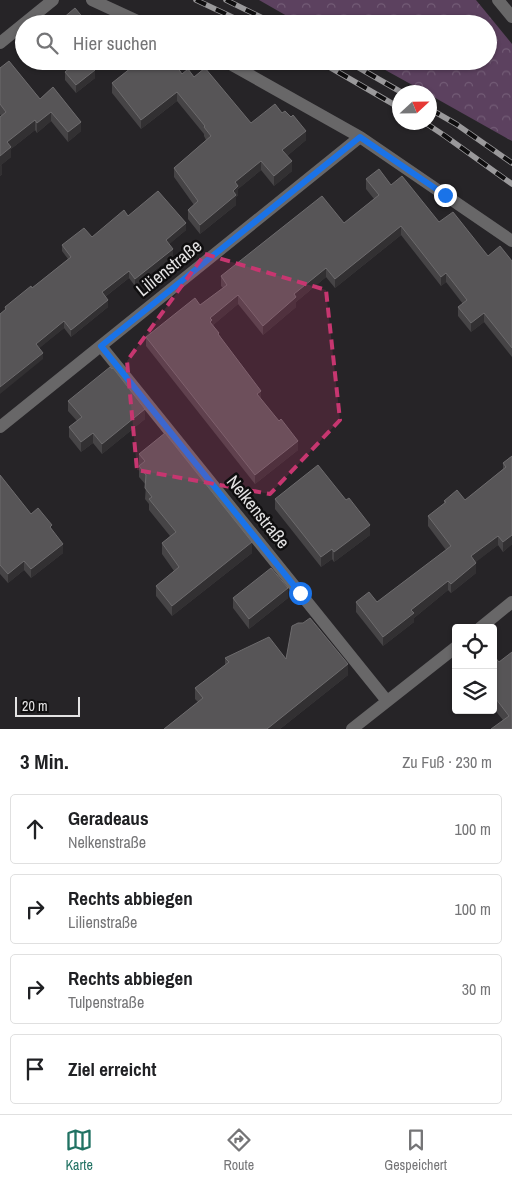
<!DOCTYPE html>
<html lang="de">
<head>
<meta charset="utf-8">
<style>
  body { margin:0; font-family:"Archivo Narrow",sans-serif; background:#f2f2f2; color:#202124 }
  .controls { position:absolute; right:15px; bottom:15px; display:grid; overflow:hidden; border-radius:5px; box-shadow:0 1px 4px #0004 }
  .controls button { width:45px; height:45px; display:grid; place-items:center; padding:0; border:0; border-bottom:1px solid #e0e0e0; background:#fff; color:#202124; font:25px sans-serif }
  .compass { position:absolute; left:392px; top:85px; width:45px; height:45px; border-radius:50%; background:#fff; box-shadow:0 1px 4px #0004; rotate:68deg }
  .scale { position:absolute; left:15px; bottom:12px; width:65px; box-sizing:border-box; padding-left:5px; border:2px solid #e4e3e4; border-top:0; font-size:14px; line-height:18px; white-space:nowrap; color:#e4e3e4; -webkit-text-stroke:4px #0f0e0f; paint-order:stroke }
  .stop { position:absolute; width:15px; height:15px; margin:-11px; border:4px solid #1a73e8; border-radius:50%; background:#fff }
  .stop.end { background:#1a73e8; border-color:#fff; box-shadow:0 1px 5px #0008 }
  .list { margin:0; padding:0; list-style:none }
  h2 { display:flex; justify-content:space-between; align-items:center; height:65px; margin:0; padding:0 20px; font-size:21px }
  h2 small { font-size:16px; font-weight:400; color:#757577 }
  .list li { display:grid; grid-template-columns:32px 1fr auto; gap:15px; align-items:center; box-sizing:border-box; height:70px; margin:0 10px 10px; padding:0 10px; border:1px solid #e0e0e0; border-radius:5px }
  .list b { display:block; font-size:19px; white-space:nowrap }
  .list p { margin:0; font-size:16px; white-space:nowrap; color:#757577 }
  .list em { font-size:16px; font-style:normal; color:#757577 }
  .icon { flex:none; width:28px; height:28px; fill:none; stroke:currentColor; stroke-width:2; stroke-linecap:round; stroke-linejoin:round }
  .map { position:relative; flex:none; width:512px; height:729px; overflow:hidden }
  .search { position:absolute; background:#fff; box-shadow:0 1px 4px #0004; left:15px; right:15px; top:15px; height:55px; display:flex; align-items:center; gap:12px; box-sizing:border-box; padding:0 18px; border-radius:28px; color:#757577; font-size:19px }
  .sheet { height:385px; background:#fff }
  nav { display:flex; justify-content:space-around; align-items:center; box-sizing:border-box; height:70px; border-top:1px solid #e0e0e0; background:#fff; font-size:14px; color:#757577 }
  nav a { display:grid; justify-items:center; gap:2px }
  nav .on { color:#217263 }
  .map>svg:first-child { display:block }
</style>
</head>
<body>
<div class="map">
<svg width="512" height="729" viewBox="0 0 512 729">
  <defs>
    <pattern id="forest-crowns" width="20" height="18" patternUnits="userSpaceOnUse" patternTransform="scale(1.25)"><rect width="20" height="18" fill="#5c415f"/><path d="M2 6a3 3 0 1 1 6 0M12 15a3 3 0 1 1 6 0" fill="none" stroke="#735c76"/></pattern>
  </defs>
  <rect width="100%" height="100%" fill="#262427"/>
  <path fill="url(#forest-crowns)" d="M259,0H476L512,44V141L430,95V92H425L369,61H488V24H301Z"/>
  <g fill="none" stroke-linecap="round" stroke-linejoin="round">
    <path stroke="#686768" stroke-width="12" d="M92,0L144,24
      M0,43L53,0
      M225,61L360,137L512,241
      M101,346L387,701
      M0,427L360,137
      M480,628L512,602
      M352,729L456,647"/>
    <path stroke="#686768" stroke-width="12" d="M498,0L512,17"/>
    <g stroke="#9a999b" stroke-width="5.5">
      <path id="rail" d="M196,0L247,24
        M226,0L275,24
        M319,61L400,108
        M347,61L401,92
        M430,109L456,124L512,163
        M424,122L445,136L512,184"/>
    </g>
    <use href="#rail" stroke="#0f0e0f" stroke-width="4" stroke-dasharray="11" stroke-linecap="butt"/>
  </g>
  <path fill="#464446" d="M9,61L40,99L53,87L81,122V131L68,142L51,121L37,133L35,130L11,149V157L1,165L2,174L0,176V117L1,116L0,114V68Z
    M59,61H90L89,62L95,78L76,93L65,80V72L67,70Z
    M128,61H173L182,74L194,77L251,123L282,113L306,140L287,156L292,171L274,186L261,170L238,189V195L236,197V205L200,234L188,219V210L194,205L174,177V168L206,140L204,136V134L177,101L141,129L112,93V83L132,67L128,63Z
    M366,179L391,185L439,222L488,256L512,261V357L484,322L471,332L458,316V307L463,304L446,282L441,286L401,235L335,288L326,277L296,302V307L263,335L238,304L213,325L261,400L298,450L255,484L146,346V337L200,305L223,288L221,286V276L344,223L374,199L366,189Z
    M128,216L186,230L169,244L173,256L135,286L129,278L105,297L108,307L71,337L64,328L39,348L43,359L5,310V307L32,288L68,259L62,251V245L92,237Z
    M68,401L145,419L102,454L93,443L81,452L69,437V427L77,421L68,411Z
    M139,454L252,553L172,616L156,596V586L174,571L162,554V543L170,536L149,510V504L145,499L146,485L139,477Z
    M512,456V544L503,552L498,545L475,562L476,573L451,593L448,590L414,618V622L383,646L356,612V602H377L446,550L428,526V516L444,504V501L465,500L503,469V463Z
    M0,475L31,514L52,530L63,553L31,578L24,570L8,583L0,574Z
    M275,499L370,535L334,562L332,559L321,567L275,509Z
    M233,598H288L249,629L233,608Z
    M493,655L499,662L512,729L503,720L493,708Z
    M225,658L286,659L348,675L280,729H164L198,702L195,699V688L225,665Z"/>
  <path fill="#323032" d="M95,70V78L76,93V85Z
    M177,92V101L141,129V120Z
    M51,112V121L37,133V123Z
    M35,120V130L11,149V157L0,166V156L7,142Z
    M81,122V131L68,142V132Z
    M306,131V140L282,160V150Z
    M261,161V170L238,189V195L236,197V205L200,234V225L233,191L235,182Z
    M292,161V171L274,186V176Z
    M2,165V174L0,176V166Z
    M186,223V230L166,247V240Z
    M401,226V235L335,288V279Z
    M173,249V256L135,286V279Z
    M326,268V277L296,302V307L263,335V326L294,294Z
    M129,271V278L102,299V292Z
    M446,273V282L441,286V277Z
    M238,295V304L212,326L210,331V318Z
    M108,300V307L71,337V330Z
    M484,313V322L471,332V323Z
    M64,321V328L36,351V344Z
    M43,353V359L0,394V387Z
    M261,391V400L257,394Z
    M145,409V419L102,454V444Z
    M93,433V443L81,452V442Z
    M298,441V450L255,484V475Z
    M370,525V535L334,562V552Z
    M512,535V544L503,552V542Z
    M498,536V545L471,566V556Z
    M252,542V553L172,616V606Z
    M63,544V553L31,578V569Z
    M332,549V559L321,567V557Z
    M24,561V570L8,583V574Z
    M476,563V573L451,593V584Z
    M448,581V590L414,618V622L383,646V637L411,610Z
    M288,588V598L249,629V619Z
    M348,664V675L280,729H267Z"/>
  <path fill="#575557" stroke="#6d6b6d" d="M75,8L85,20L91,15L98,24H56Z
    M9,61L40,99L53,87L81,122L68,132L51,112L37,123L35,120L7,142L11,147L0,156V117L6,112L0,104V68Z
    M66,61H88L95,70L76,85L65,72L71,67Z
    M135,61H173L182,74L188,69L194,77L205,68L251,123L275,104L282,113L285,111L291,117L293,115L306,131L282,150L292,161L274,176L261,161L235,182L238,186L233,191L236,195L200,225L188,210L198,201L174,168L211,136L204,127L205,126L177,92L141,120L112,83L136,64Z
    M379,169L391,185L402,176L439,222L453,212L488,256L500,246L512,261V348L484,313L471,323L458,307L467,300L446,273L441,277L401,226L335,279L326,268L294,294L296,297L263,326L238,295L210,318L212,320L210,322L219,333L218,334L261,391L257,394L279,421L281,419L298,441L255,475L146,337L195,298L200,305L227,285L221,276L322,196L344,223L379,195L366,179Z
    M158,191L186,223L166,240L173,249L135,279L129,271L102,292L108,300L71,330L64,321L36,344L43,353L0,387V314L6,309L5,307L31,286L32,288L71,257L62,245L84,228L92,237L124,210L128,216Z
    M110,367L112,369L113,368L145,409L102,444L93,433L81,442L69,427L82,417L68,401Z
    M165,433L252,542L172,606L156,586L179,567L162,543L176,532L149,499L152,497L145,488L146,475L139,466L145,461L139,454Z
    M512,456V535L503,542L498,536L471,556L476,563L451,584L448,581L411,610L414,613L383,637L356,602L369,592L377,602L451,546L428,516L446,502L444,501L457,490L465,500L506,467L503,463Z
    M318,465L346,500L349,498L370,525L334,552L332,549L321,557L275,499Z
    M0,475L31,514L38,508L52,525L50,527L63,544L31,569L24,561L8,574L0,565Z
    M271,568L288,588L249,619L233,598Z
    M310,618L348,664L267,729H164L203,698L195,688L229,662L225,658L269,637L286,659L292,626L298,623H303Z
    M512,652V729H491L509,716L493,695V655L499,662Z"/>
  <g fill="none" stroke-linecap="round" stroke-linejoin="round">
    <path stroke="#1a73e8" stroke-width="6" d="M300,593L101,346L360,137L445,195"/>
  </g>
  <path fill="#c73670" fill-opacity="0.2" stroke="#c73670" stroke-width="4" stroke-dasharray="10 6" stroke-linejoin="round" d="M205,254L326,290L340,420L270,494L137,470L127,361Z"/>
  <g text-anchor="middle" stroke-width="5" stroke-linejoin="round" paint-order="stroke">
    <g font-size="18" fill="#e4e3e4" stroke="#0f0e0f">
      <text transform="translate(169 268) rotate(-39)" y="6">Lilienstraße</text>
      <text transform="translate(258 512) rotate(51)" y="6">Nelkenstraße</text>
    </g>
  </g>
</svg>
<div class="controls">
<button><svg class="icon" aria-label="locate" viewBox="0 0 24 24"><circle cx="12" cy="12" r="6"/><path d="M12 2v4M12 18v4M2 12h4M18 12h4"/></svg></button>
<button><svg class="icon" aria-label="layers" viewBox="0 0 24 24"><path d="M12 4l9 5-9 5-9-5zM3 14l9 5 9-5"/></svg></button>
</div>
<svg class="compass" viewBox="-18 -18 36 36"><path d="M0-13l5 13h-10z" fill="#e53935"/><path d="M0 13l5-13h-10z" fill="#757577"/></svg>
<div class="scale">20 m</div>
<div class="stop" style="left:300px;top:593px"></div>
<div class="stop end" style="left:445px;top:195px"></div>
<div class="search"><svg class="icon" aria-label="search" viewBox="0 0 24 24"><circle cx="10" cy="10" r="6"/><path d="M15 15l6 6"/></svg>Hier suchen</div>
</div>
<section class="sheet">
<h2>3 Min.<small>Zu Fuß · 230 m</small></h2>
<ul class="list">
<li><svg class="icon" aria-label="ahead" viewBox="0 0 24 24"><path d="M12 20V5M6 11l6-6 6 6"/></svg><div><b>Geradeaus</b><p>Nelkenstraße</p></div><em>100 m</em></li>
<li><svg class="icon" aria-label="right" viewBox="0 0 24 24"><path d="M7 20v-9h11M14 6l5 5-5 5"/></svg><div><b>Rechts abbiegen</b><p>Lilienstraße</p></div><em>100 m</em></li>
<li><svg class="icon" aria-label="right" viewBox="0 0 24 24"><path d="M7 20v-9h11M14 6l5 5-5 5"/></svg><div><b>Rechts abbiegen</b><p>Tulpenstraße</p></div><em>30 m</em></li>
<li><svg class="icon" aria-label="arrive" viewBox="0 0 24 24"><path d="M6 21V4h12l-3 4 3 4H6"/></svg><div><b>Ziel erreicht</b></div></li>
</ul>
</section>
<nav>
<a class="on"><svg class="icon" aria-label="map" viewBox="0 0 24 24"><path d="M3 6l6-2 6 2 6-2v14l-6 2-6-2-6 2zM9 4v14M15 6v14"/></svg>Karte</a>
<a><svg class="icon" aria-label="directions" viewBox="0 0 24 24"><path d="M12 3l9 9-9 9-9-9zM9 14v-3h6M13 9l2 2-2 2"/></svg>Route</a>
<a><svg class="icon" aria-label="saved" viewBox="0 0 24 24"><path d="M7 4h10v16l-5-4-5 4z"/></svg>Gespeichert</a>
</nav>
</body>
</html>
